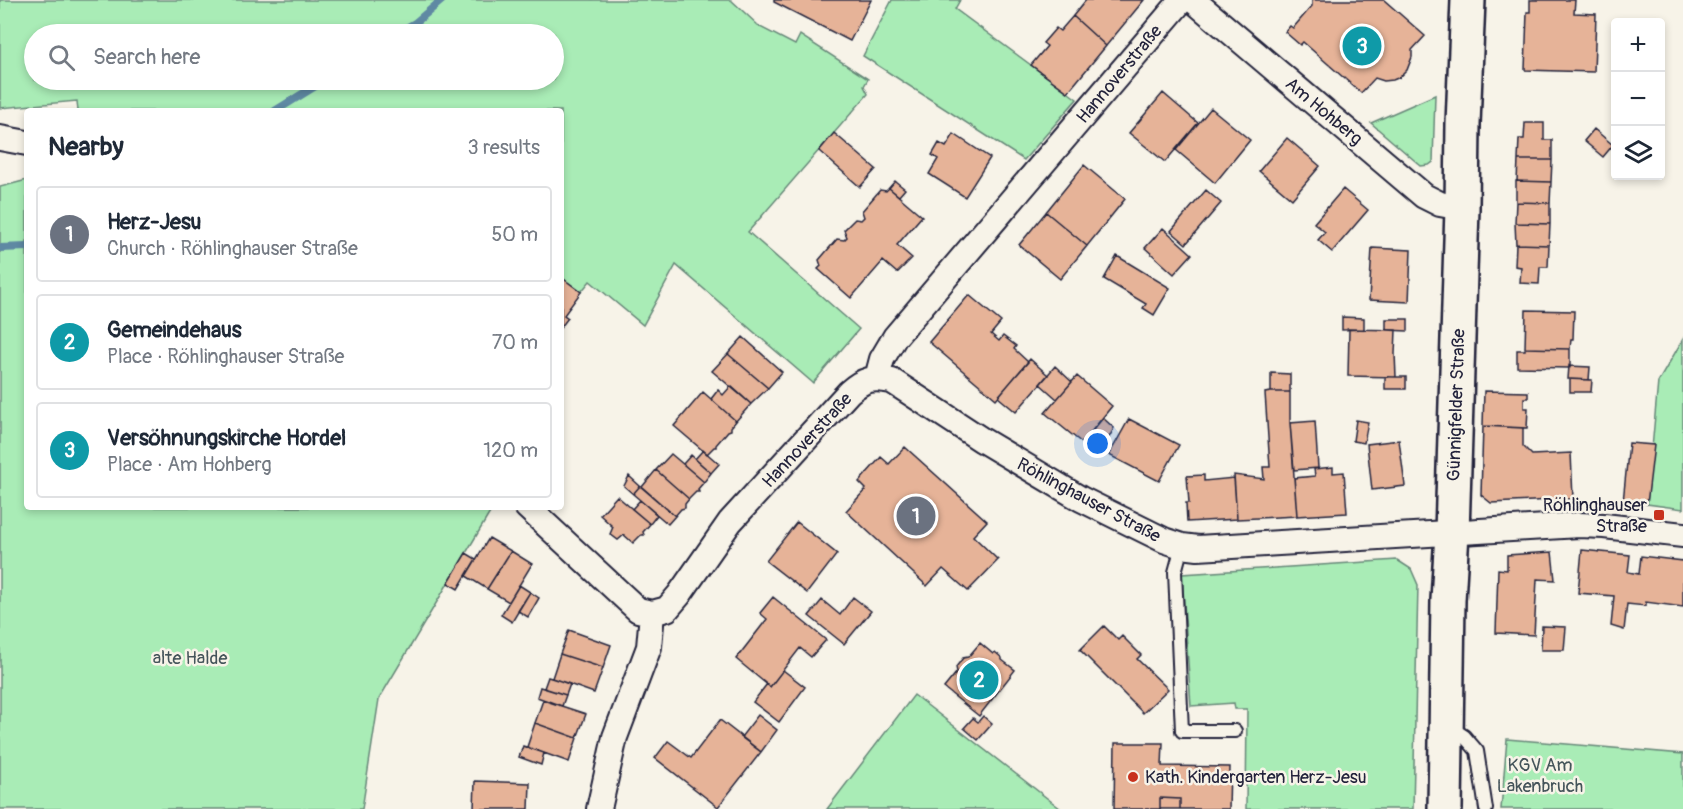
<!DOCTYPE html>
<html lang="en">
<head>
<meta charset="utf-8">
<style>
  body { margin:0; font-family:Pangolin,sans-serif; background:#f2f2f3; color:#1f2937 }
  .controls { position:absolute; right:18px; top:18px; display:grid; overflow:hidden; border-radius:6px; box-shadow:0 3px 9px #0003 }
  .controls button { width:54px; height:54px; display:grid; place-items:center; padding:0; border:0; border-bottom:2px solid #e0e1e3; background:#fff; color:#1f2937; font:30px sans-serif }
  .you { position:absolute; left:1098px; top:444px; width:21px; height:21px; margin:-15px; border:4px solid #fff; border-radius:50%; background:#1a73e8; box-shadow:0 0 0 9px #1a73e833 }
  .badge { display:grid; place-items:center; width:39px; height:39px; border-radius:50%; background:#b45309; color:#fff; font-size:20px; font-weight:700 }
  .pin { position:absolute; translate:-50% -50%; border:3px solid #fff; box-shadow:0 2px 6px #0006 }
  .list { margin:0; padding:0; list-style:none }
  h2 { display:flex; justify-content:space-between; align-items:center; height:78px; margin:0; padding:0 24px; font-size:26px }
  h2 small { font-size:20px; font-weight:400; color:#747a83 }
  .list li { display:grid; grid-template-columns:39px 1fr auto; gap:18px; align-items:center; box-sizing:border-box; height:96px; margin:0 12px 12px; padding:0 12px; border:2px solid #e0e1e3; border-radius:6px }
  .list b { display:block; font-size:22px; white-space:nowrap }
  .list p { margin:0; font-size:20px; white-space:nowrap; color:#747a83 }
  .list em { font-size:20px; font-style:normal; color:#747a83 }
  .icon { flex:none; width:33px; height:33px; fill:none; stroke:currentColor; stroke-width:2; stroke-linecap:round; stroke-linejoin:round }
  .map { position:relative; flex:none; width:1683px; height:809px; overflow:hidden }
  .search { position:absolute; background:#fff; box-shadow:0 3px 9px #0003; left:24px; top:24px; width:540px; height:66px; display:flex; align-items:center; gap:15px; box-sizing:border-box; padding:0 21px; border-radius:33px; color:#747a83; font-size:22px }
  .panel { position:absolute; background:#fff; box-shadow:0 3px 9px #0003; left:24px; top:108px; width:540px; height:402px; border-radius:6px }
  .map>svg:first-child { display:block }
</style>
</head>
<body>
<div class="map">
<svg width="1683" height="809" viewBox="0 0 1683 809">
  <rect width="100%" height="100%" fill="#f7f3e8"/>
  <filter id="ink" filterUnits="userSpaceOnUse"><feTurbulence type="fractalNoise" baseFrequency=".0167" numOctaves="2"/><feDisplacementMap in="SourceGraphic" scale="12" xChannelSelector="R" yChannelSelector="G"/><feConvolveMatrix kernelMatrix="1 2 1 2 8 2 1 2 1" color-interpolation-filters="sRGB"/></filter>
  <g filter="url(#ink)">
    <path fill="#a9ecb6" stroke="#668778" stroke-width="1.5" fill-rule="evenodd" d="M0,0H731L760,27L795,45L800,35L868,79L864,86L868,94L748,232L859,329L813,383L676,265L643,325L590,281L581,292L561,277V111H78L77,101L0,108ZM34,34H554V80H34Z
      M892,0H960L955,9L1077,99L1024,160L863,56Z
      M1435,95L1433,162L1429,165L1421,166L1371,123Z
      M27,180V507H487L491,511L379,699L362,809H0V187Z
      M1683,339V509L1647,504L1658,382Z
      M1397,560L1411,569L1418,585L1413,809H1246L1247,709H1235L1234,703L1191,706L1182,574Z
      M914,695L1061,809H827Z
      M1507,739L1683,754V809H1501Z"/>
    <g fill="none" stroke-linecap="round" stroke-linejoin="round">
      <path stroke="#5f89a3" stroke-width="8" d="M396,34L415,23L442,0
        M275,111L325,80
        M0,248L27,247"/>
    </g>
    <path fill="#e6b398" stroke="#22223b" stroke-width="1.5" d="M774,0H871L850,41L774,2Z
      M1086,0H1144L1106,46L1073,16Z
      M1312,0H1384L1425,36L1412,50V57L1407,70L1400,77L1393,80L1384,81L1375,78L1361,93L1303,42L1300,45L1285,32L1290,26L1293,28L1312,6Z
      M1530,0H1575L1574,13L1596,14L1594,72L1525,70L1527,12H1530Z
      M1073,16L1106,46L1068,92L1031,65L1047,46L1043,43L1056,28L1060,31Z
      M1163,93L1198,123L1165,162L1129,133Z
      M1211,108L1250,140L1215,183L1176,150Z
      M1525,123H1544V140H1552V160H1518L1519,139H1524Z
      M1594,129L1613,145L1603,157L1584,141Z
      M834,133L876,169L860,187L819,151Z
      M954,134L990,158L965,197L929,174L938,159L932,155L939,143L946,147Z
      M1287,138L1320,166L1292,199L1259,171Z
      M1518,160H1552L1551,182L1517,181Z
      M1084,165L1125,199L1087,246L1046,212Z
      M895,181L905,189L899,196L889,188Z
      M1516,181L1551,182L1550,203L1516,202Z
      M889,188L922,216L897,245L912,258L897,273L883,261L851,298L818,269L821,266L819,260L837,239L844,240L847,237L844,230L855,219L861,220L864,217L862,211L880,190L886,191Z
      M1343,189L1368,210L1332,252L1318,240L1325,232L1314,223Z
      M1206,190L1221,203L1186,244L1171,231Z
      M1516,202L1550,203V224L1515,223Z
      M1046,212L1087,246L1060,279L1019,245Z
      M1515,223L1550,224L1549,245L1516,244Z
      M1163,228L1192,254L1174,274L1145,248Z
      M1516,244L1549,245L1548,267H1540L1539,284L1520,283L1521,267L1515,266Z
      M1372,248L1411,250L1409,302L1369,300Z
      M1117,256L1170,288L1154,315L1143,308L1146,304L1104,279Z
      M561,277L581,292L564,315L568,318L561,327Z
      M969,295L1001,322L991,334L999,341L1003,336L1016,346L1014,349L1028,362L996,399L929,342Z
      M1526,310L1574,311L1573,339H1571L1570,349L1525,348Z
      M1342,317L1364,318V329L1342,330Z
      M1386,319H1408V331L1386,330Z
      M1348,329L1396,330L1395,354L1396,377L1348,376L1349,330Z
      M743,337L782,372L768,388L728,354Z
      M1525,348L1570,349V367L1569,366V368L1517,367V350H1525Z
      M728,354L768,388L751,404L712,371Z
      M1030,359L1048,375L1016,412L998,397Z
      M1055,366L1072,382L1057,399L1040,384Z
      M1569,366L1590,367L1589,380L1568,379Z
      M1271,373L1290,374V392H1271Z
      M1077,376L1112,406L1082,443L1045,413Z
      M1385,377H1406V389H1385Z
      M1570,379L1592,380L1591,392H1570Z
      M731,386L751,404L736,421L711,399L718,390L723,395Z
      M1484,391L1528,392V398H1524V408H1528L1527,428L1483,426Z
      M703,392L736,421L731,427V430L728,431L716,445V447H714L707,454L674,426Z
      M1271,392H1290V423L1297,516L1237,519L1234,475L1264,479L1263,467H1270L1265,393Z
      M1103,418L1114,428L1100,455L1084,441Z
      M1129,419L1179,445L1159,481L1109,455Z
      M1356,420L1368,422L1364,443L1353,441Z
      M1315,421L1318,468L1294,470L1290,423Z
      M1483,426L1523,428V446L1532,455L1571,453L1573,499L1491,503L1481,495Z
      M1399,440L1405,486L1372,490L1367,444Z
      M1629,443L1654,445L1647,504L1623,502Z
      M905,447L987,521L973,536L998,560L968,591L943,569L927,586L846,511L866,489L859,482L881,457L889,464Z
      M703,450L719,464L711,473L695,459Z
      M671,454L704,482L698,489L699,492H696L689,499L656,470Z
      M691,455L711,473L704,482L683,464Z
      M1333,467V473L1344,472L1347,513L1297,516L1294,478L1315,476L1314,469Z
      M656,470L689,499L685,504V508L681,509L675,516L642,487Z
      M1204,475V481L1234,478L1237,519L1187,522L1186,503H1189L1187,476Z
      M629,476L640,486L633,494L624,486Z
      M640,486L675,516L668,524L633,494Z
      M617,496L650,524L643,532L644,535H641L633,543L624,535L618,540L610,534L613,527L600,515Z
      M640,500L657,515L650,524L632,509Z
      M797,522L837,554L807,593L766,561Z
      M489,538L511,551L487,589L466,576Z
      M1582,550L1630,555L1628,572L1639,574L1641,556L1683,561V607L1646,602V606L1627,604L1624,630L1611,626L1614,596L1578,593Z
      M511,551L532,564L509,602L487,589Z
      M1552,552L1555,580L1537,579L1534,635L1496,633L1498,569L1507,570V555Z
      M466,553L476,559L458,589L448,583Z
      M519,585L530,592L512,622L501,615Z
      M530,592L539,598L528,617L518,611Z
      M773,597L826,640L811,657L800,648L770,687L736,659L767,619L760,613Z
      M853,597L871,611L844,644L809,616L822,600L840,615Z
      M1104,626L1118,640L1122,636L1141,655L1137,659L1168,689L1143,713L1080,650Z
      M1542,626L1566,627L1564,650H1541Z
      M569,630L611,645L603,668L560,654Z
      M980,643L993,654L995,652L1002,658V660L1015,670L979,716L944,688L957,672L956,667L963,658L968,657Z
      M560,654L603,668L594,693L552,678Z
      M783,670L805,687L779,722L753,702L767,684L770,687Z
      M548,677L570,684L566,695L544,688Z
      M540,687L566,695L562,706L537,697Z
      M543,700L586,714L577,738L535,723Z
      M758,715L777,730L761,752L741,737Z
      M983,716L992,724L978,740L964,728L973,718L978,722Z
      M720,720L761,752L718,807L655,758L668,741L691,758Z
      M535,723L577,738L569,762L527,747Z
      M1115,743H1163L1162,766L1230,767L1229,809H1180V799L1160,798V809H1114Z
      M523,746L544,753L541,765L519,757Z
      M475,781L530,783L529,809H474Z
      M1160,798L1180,799V809H1160Z"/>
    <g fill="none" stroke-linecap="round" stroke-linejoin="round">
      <g stroke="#22223b" stroke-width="16">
        <path id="lane" d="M1182,546L1175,572L1182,731H1235
          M1450,727L1464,736L1477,751L1486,809"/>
      </g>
      <g stroke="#22223b" stroke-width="28">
        <path id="street" d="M1193,0L1424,196L1440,204L1462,208
          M0,138L27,143
          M877,378L882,359L895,337L1182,0
          M527,507L638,610L652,613L667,609L679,595L730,522L849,392C864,379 872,377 892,381L982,440L1081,499L1164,540L1182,546L1198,548L1579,525L1604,526L1683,535
          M599,809L615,737L649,647L652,613"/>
      </g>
      <g stroke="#22223b" stroke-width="38">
        <path id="secondary" d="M1445,809L1448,600L1452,533L1462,208L1463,124L1468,0"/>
      </g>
      <use href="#lane" stroke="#f7f3e8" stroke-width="12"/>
      <use href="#street" stroke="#f7f3e8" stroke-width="24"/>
      <use href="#secondary" stroke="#f7f3e8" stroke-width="33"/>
    </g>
  </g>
  <g fill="#c8321e" stroke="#f7f3e8" stroke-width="2">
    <rect x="1653" y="509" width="12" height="12" rx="3"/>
    <circle cx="1133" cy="777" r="6"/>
  </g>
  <g text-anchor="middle" stroke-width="5" stroke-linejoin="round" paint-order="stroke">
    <g font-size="18" fill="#22223b" stroke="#f7f3e8">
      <text transform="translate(1119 74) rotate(-50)" y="6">Hannoverstraße</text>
      <text transform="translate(1324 111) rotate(40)" y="6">Am Hohberg</text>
      <text transform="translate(1456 405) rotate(-88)" y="6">Günnigfelder Straße</text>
      <text transform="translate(807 440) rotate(-47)" y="6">Hannoverstraße</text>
      <text transform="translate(1089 500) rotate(28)" y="6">Röhlinghauser Straße</text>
    </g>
    <g font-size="18" fill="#22223b" stroke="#f7f3e8" text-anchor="end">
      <text x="1647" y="511">Röhlinghauser<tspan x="1647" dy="21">Straße</tspan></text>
      <text x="1145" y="783" text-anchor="start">Kath. Kindergarten Herz-Jesu</text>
    </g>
    <g font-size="18" fill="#44545a" stroke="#f7f3e8">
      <text x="190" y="664">alte Halde</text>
      <text x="1540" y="771">KGV Am<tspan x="1540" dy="21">Lakenbruch</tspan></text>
    </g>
  </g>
</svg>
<div class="controls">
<button>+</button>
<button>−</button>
<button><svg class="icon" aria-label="layers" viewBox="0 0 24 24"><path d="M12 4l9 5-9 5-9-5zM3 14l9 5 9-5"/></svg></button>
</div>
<div class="you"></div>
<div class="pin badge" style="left:916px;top:516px;background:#6b7280">1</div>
<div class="pin badge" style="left:979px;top:680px;background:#0f9aa8">2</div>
<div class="pin badge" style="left:1362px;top:46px;background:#0f9aa8">3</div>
<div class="search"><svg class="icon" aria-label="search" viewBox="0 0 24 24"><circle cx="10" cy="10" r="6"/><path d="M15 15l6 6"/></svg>Search here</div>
<section class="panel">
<h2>Nearby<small>3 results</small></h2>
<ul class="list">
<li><span class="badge" style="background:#6b7280">1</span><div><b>Herz-Jesu</b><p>Church · Röhlinghauser Straße</p></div><em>50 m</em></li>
<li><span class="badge" style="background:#0f9aa8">2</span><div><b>Gemeindehaus</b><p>Place · Röhlinghauser Straße</p></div><em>70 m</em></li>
<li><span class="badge" style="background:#0f9aa8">3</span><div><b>Versöhnungskirche Hordel</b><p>Place · Am Hohberg</p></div><em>120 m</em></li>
</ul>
</section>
</div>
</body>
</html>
